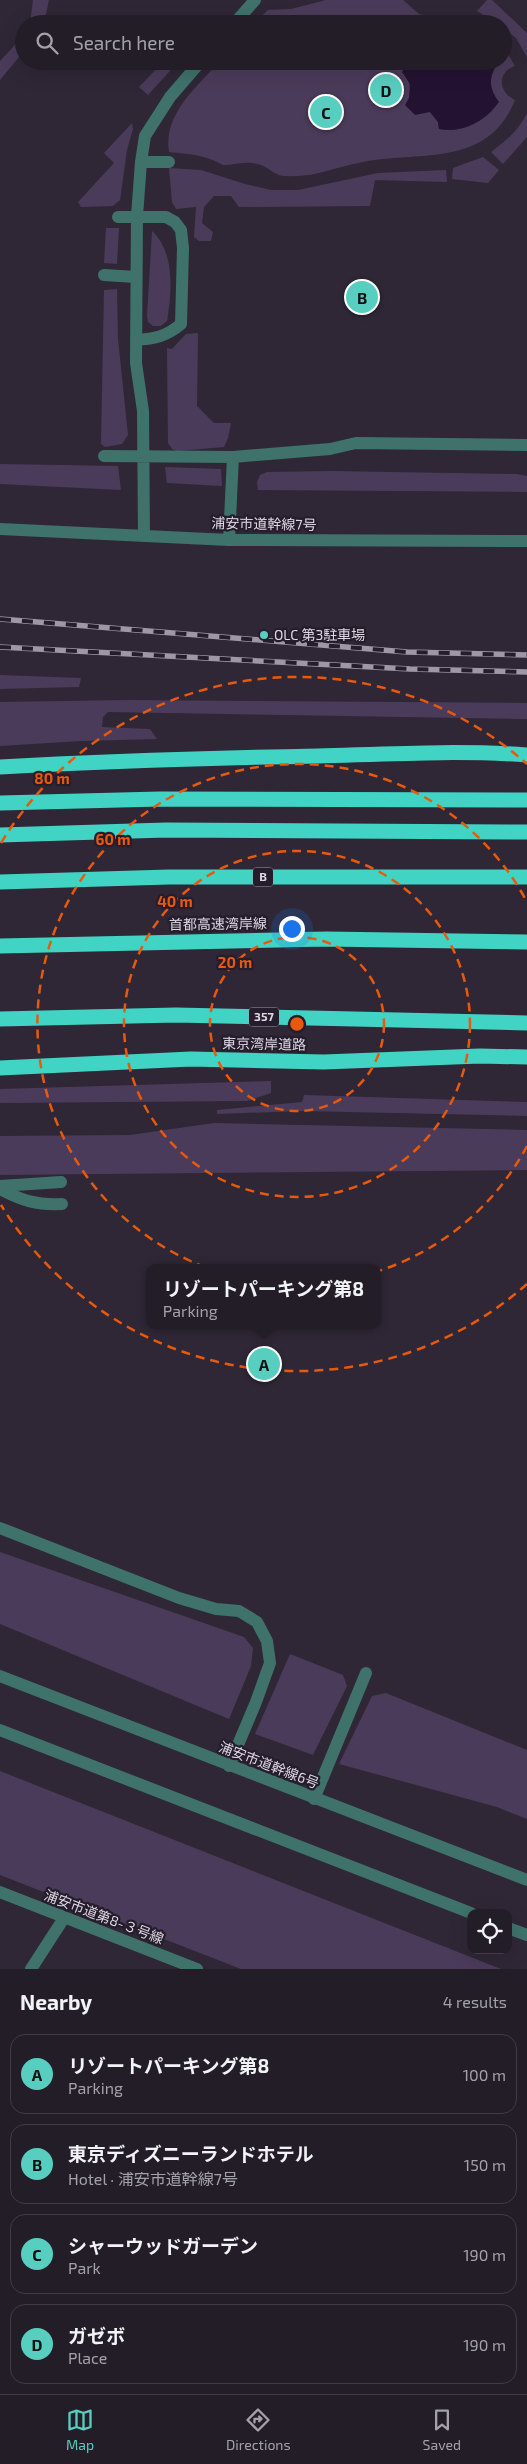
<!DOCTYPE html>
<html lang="en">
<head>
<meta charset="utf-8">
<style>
  body { margin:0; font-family:"Exo 2","Noto Sans JP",sans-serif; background:#2f2a34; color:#f1f3f6 }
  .controls { position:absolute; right:15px; bottom:15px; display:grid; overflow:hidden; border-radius:10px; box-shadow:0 5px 20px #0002 }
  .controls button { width:45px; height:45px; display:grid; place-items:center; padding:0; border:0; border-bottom:1px solid #403b45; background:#231d28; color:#f1f3f6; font:25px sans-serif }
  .you { position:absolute; left:291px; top:928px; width:18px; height:18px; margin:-12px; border:4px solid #fff; border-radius:50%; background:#1a73e8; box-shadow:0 0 0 8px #1a73e833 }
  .badge { display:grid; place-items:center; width:32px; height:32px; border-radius:50%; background:#58cec0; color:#111; font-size:16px; font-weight:700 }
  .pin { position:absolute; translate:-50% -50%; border:2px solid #fff; box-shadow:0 1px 5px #0006 }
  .popup { position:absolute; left:146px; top:1264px; width:235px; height:65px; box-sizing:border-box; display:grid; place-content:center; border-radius:10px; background:#231d28; filter:drop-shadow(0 1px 4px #0005); font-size:16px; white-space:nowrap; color:#a3a2a8 }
  .popup b { font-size:19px; color:#f1f3f6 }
  .popup::after { content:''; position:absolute; left:50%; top:100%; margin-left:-10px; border:10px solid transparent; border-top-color:#231d28 }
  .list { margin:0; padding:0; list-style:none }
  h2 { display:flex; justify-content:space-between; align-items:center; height:65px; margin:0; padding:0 20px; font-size:21px }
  h2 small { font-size:16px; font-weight:400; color:#a3a2a8 }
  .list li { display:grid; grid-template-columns:32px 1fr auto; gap:15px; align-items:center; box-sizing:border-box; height:80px; margin:0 10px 10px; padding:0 10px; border:1px solid #403b45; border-radius:15px }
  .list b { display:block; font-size:19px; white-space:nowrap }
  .list p { margin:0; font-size:16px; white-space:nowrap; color:#a3a2a8 }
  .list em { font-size:16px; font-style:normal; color:#a3a2a8 }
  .icon { flex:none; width:28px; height:28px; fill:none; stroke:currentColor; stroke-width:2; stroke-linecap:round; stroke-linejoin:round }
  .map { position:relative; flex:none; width:527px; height:1969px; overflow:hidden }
  .search { position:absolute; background:#231d28; box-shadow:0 5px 20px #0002; left:15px; right:15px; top:15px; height:55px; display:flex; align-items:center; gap:12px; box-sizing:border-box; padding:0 18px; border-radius:28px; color:#a3a2a8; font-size:19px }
  .sheet { height:425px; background:#231d28 }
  nav { display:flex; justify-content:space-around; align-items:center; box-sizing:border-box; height:70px; border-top:1px solid #403b45; background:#231d28; font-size:14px; color:#a3a2a8 }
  nav a { display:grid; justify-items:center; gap:2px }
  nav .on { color:#58cec0 }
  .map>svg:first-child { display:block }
</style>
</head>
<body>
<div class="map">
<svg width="527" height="1969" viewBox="0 0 527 1969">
  <rect width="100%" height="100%" fill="#2f2736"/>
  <path fill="#4b3b5a" d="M33,0H49L44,24H30Z
    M326,0H403L419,14L463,24H253L268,10L291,9Z
    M487,0H492L527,33V57L516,38L503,28V24H498L477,11Z
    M24,35V51L0,80V61Z
    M503,46L515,66C497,72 498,92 515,100C488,168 420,151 363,162C334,167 315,178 285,176C276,176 269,168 261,165C247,160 237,165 223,165C206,155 189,154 169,152C163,114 197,87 220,61H410L402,72C412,82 412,92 406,105L422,112H430L438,122L439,129C460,133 477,125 492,111C492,94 487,79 497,64L495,61H503Z
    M161,61H179L148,95L139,87L162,63Z
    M527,113V137L503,164L491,152C506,141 519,130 527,113Z
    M132,123L133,129L127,150L120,200L113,206L81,207L78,202L114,163L104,153Z
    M483,157L499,170L488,183L452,179L453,168Z
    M169,168L201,170L245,184L271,190H298L378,173L446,170L447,182L375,180L370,206L239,207L231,196H214L204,207L202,223L213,232L211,241H199L194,237L196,207L176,209L172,202Z
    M106,228H119L117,264L104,263Z
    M152,231C175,252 172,292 167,321L161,326H153L148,322L147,316Z
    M117,289L118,339L128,435L122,444L105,447L101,444L104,290Z
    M198,333L197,406L214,423H231L228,438L224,447L177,451L172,449L168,443L167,348L172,349L186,334Z
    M0,464L118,466L121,490L0,484Z
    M165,467L221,469L222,486L167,483Z
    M332,471L517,474L527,476V492L258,490L257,482L260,475L267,472Z
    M0,675L81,678L79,687L0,689Z
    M128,700L527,703V719L108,712L103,717L102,727L150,729L157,739L81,741L0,746V702Z
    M271,1081V1093L247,1101L0,1103V1089Z
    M304,1095L527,1102V1116L302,1111L217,1114V1110L302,1102Z
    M214,1123L527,1130V1170L0,1175V1136L130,1135Z
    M0,1552L244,1637L253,1648L251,1666L229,1719L0,1624Z
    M290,1654L343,1675L347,1686L313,1755L255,1734Z
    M386,1693L527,1750V1819L497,1807L339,1764L372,1696Z
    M0,1771L501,1969H241L0,1875Z"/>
  <path fill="#241232" d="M410,61H495L497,64C488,78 489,88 499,102C485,121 464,133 439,129L438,122L430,112L415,115L405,105L409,98L410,84L402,72Z"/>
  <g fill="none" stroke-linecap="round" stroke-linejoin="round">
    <path stroke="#3f726b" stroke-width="12" d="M234,24L255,0
      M141,162H169
      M118,217H166L175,222L181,230L183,248L181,324C167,336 155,339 136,340
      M104,275L136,277
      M104,456L233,457
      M0,529L229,540L527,541
      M144,536L143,411L136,363L137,216L141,162L145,136L170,97L201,61
      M229,540L233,457L330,449L356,443L527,445
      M0,1186L61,1182
      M0,1189C23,1201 36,1205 62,1204
      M0,1528L179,1598L216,1609L239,1611L257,1622L267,1641L270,1663L256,1702L229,1766
      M0,1676L527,1880
      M0,1730L471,1913
      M314,1799L366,1673
      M0,1892L197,1969
      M508,1928L527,1935
      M31,1969L64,1918"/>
    <path stroke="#41d4c5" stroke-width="15" d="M0,767C106,761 212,758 318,756C388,754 458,750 527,755
      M0,803L160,799L527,800
      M0,835L166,830L527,832
      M0,882L169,877H527
      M0,946L326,939L527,942
      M0,1019L176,1015L527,1023
      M0,1068L191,1059L324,1062L480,1056L527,1057"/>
    <g stroke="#9f98a4" stroke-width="5.5">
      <path id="rail" d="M0,619L407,652L527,655
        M0,647L410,669L527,672"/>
    </g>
    <use href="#rail" stroke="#251d2c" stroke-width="4" stroke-dasharray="11" stroke-linecap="butt"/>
  </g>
  <g fill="none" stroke="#e8590c" stroke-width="2.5" stroke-dasharray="9 6">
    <circle cx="297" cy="1024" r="87"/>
    <circle cx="297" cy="1024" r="173"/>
    <path d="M527 1146A260 260 0 1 1 527 902"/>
    <path d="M527 1284A347 347 0 0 1 1 1205M1 843A347 347 0 0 1 527 764"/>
  </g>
  <circle fill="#58cec0" stroke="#251d2c" stroke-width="2" cx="264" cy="635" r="5"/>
  <g text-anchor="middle" stroke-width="4.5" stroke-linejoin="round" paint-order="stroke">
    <g fill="#251d2c" stroke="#a6a0ab" stroke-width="1">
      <rect x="253" y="867.5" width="20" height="19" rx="4"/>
      <rect x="249" y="1007.5" width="30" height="19" rx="4"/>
    </g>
    <g font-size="12" font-weight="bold" fill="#ddd8e2">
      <text x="263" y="881">B</text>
      <text x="264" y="1021">357</text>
    </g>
    <g font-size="14" fill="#ddd8e2" stroke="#251d2c">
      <text transform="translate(264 524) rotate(1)" y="5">浦安市道幹線7号</text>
      <text transform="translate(218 924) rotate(-1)" y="5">首都高速湾岸線</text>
      <text transform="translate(264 1044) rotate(1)" y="5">東京湾岸道路</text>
      <text transform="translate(269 1765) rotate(21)" y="5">浦安市道幹線6号</text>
      <text transform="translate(104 1917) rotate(21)" y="5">浦安市道第8-３号線</text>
    </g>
    <g font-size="14" fill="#ddd8e2" stroke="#251d2c" text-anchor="start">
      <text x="274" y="640">OLC 第3駐車場</text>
    </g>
  </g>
  <circle cx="297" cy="1024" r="8" fill="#e8590c" stroke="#251d2c" stroke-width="2.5"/>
  <g font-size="15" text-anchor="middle" font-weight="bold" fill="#e8590c" stroke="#251d2c" stroke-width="4.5" stroke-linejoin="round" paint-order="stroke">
    <text x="52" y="784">80 m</text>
    <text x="113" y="845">60 m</text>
    <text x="175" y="907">40 m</text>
    <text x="235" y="968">20 m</text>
  </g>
</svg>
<div class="controls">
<button><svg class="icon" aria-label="locate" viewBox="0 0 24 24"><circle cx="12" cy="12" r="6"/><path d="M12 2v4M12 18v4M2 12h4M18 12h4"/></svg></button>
</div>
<div class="you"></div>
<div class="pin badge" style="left:264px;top:1364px">A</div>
<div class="popup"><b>リゾートパーキング第8</b>Parking</div>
<div class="pin badge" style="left:362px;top:297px">B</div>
<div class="pin badge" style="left:326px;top:112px">C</div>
<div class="pin badge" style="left:386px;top:90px">D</div>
<div class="search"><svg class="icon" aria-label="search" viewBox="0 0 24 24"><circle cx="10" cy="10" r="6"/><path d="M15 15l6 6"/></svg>Search here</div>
</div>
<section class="sheet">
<h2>Nearby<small>4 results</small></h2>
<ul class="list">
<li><span class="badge">A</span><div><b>リゾートパーキング第8</b><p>Parking</p></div><em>100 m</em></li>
<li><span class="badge">B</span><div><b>東京ディズニーランドホテル</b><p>Hotel · 浦安市道幹線7号</p></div><em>150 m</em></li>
<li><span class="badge">C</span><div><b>シャーウッドガーデン</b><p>Park</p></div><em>190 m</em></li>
<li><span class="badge">D</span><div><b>ガゼボ</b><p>Place</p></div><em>190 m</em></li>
</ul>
</section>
<nav>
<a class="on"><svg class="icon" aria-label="map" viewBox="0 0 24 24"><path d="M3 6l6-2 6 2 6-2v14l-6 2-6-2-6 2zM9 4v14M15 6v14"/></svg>Map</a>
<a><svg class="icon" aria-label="directions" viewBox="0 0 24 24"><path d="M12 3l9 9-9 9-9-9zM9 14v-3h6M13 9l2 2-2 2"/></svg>Directions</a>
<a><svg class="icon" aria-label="saved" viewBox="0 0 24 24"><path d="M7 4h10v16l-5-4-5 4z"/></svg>Saved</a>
</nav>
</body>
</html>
